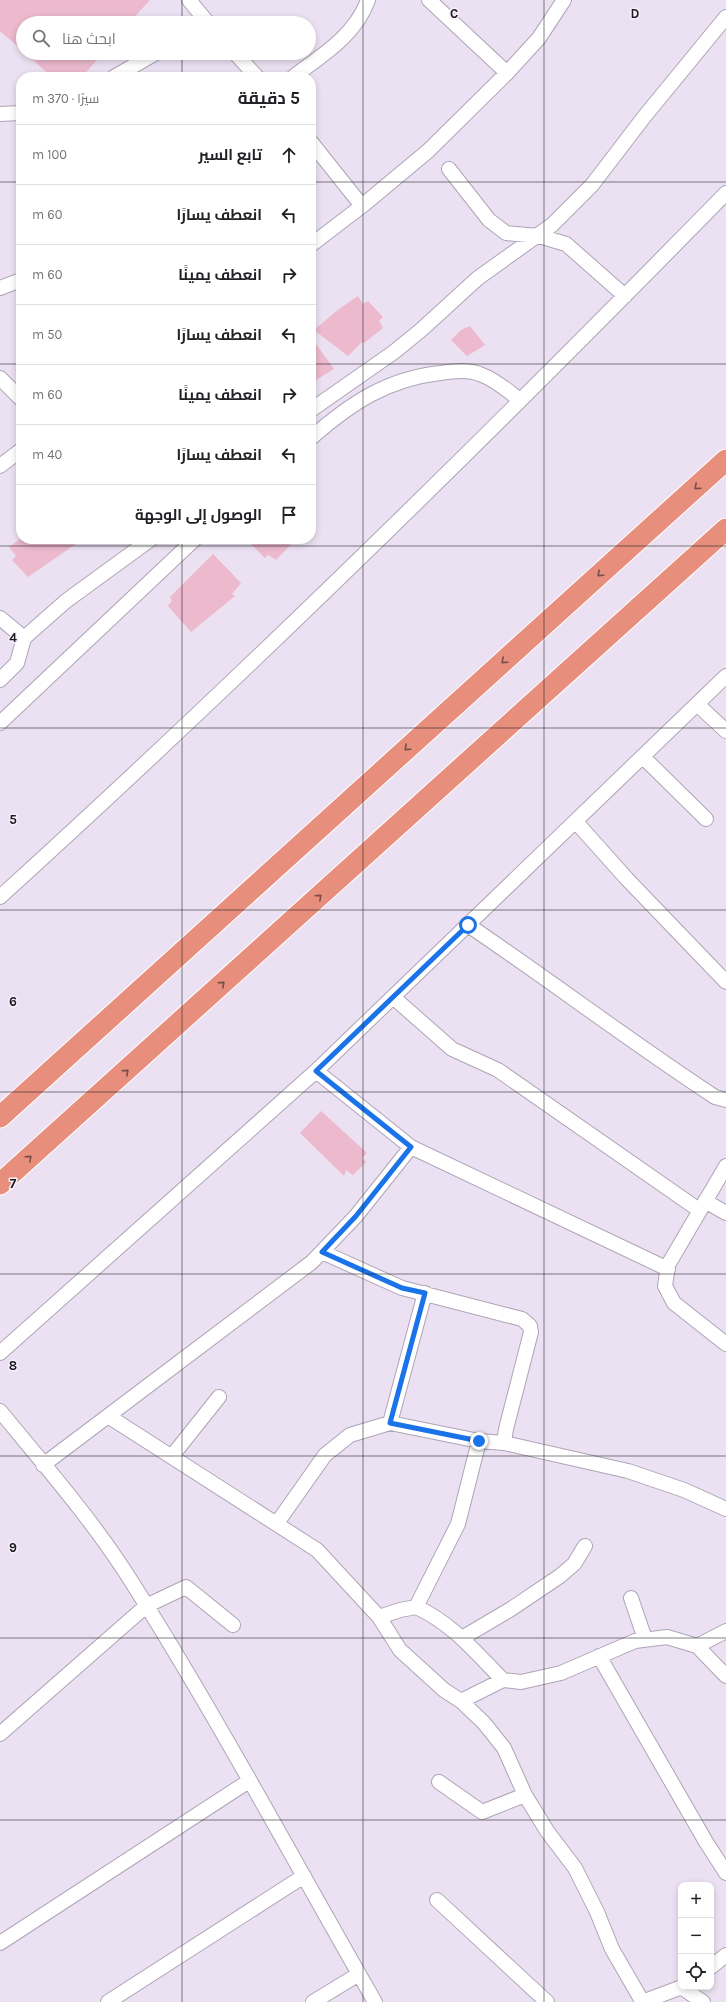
<!DOCTYPE html>
<html lang="ar">
<head>
<meta charset="utf-8">
<style>
  body { margin:0; font-family:Karla,Cairo,sans-serif; background:#f6f6f6; color:#202124; direction:rtl }
  .controls { position:absolute; right:12px; bottom:12px; display:grid; overflow:hidden; border-radius:8px; box-shadow:0 2px 6px #0003 }
  .controls button { width:36px; height:36px; display:grid; place-items:center; padding:0; border:0; border-bottom:1px solid #e0e0e0; background:#fff; color:#202124; font:20px sans-serif }
  .stop { position:absolute; width:12px; height:12px; margin:-9px; border:3px solid #1a73e8; border-radius:50%; background:#fff }
  .stop.end { background:#1a73e8; border-color:#fff; box-shadow:0 1px 4px #0008 }
  .list { margin:0; padding:0; list-style:none }
  h2 { display:flex; justify-content:space-between; align-items:center; height:52px; margin:0; padding:0 16px; font-size:17px }
  h2 small { font-size:13px; font-weight:400; color:#757577 }
  .list li { display:grid; grid-template-columns:26px 1fr auto; gap:12px; align-items:center; box-sizing:border-box; height:60px; padding:0 16px; border-top:1px solid #e0e0e0 }
  .list b { display:block; font-size:15px; white-space:nowrap }
  .list em { font-size:13px; font-style:normal; color:#757577 }
  .icon { flex:none; width:22px; height:22px; fill:none; stroke:currentColor; stroke-width:2; stroke-linecap:round; stroke-linejoin:round }
  .map { position:relative; flex:none; width:726px; height:2002px; overflow:hidden; direction:ltr }
  .search { position:absolute; background:#fff; box-shadow:0 2px 6px #0003; left:16px; top:16px; width:300px; height:44px; display:flex; align-items:center; gap:10px; box-sizing:border-box; padding:0 14px; border-radius:22px; color:#757577; font-size:15px }
  .panel { position:absolute; background:#fff; box-shadow:0 2px 6px #0003; left:16px; top:72px; width:300px; height:472px; border-radius:16px; direction:rtl }
  .map>svg:first-child { display:block }
</style>
</head>
<body>
<div class="map">
<svg width="726" height="2002" viewBox="0 0 726 2002">
  <rect width="100%" height="100%" fill="#ebe1f2"/>
  <path fill="#ecb9cd" d="M0,0H150L129,23H23V51L0,31Z
    M25,53H103L82,77H52Z
    M358,296L363,304L368,301L383,317L379,321L383,328L364,343L362,342L348,356L314,330L339,309Z
    M470,326L485,345L467,356L451,340L461,330Z
    M311,337L334,369L311,383Z
    M20,539H83L28,577L12,560L16,556L9,547Z
    M246,539H296L276,560L268,555L265,558Z
    M213,554L241,583L232,594L235,596L191,632L168,606L172,601L170,597Z
    M321,1111L367,1153L362,1158L366,1162L353,1175L346,1170L344,1176L300,1133Z"/>
  <g fill="none" stroke-linecap="round" stroke-linejoin="round">
    <g stroke="#aea4b5" stroke-width="16">
      <path id="minor" d="M189,0L208,23
        M429,0L507,73
        M235,53L257,77
        M114,77L156,53
        M293,77C322,55 355,36 368,0
        M0,114L21,113
        M311,142L362,206
        M449,169L489,220L506,233L539,236L566,244L625,296
        M311,245L362,206L428,151L507,73L539,38L564,0
        M0,288L21,280
        M0,378L21,399
        M311,410L394,352L421,330L478,278L552,225L592,185L644,117L726,17
        M311,438C351,403 387,379 440,373C454,371 469,369 482,375C496,380 509,392 520,400
        M0,466L21,450
        M0,618L24,638L17,663L0,680
        M24,638L66,601L151,539
        M698,705L726,731
        M0,723L195,539
        M643,757L706,819
        M576,822L627,879L726,982
        M0,897C250,670 490,434 726,193
        M468,925C551,981 631,1042 715,1097L726,1100
        M393,997L452,1049L498,1070L699,1210
        M316,1071L411,1147L668,1269
        M726,1166L668,1265L665,1286L674,1303L726,1344
        M705,1201L726,1213
        M322,1252L402,1288L522,1319L530,1326L531,1332L506,1429L504,1443
        M0,1353L316,1071L726,676
        M0,1411C46,1467 95,1523 133,1584C219,1720 295,1863 375,2002
        M108,1416L317,1550L379,1617L400,1650L444,1690L461,1701L484,1723L504,1748L525,1795L547,1831L575,1868L597,1912L612,1949L642,2001
        M390,1423L425,1293
        M172,1456L219,1397
        M43,1465L312,1262L356,1216L411,1147
        M277,1523L325,1455L350,1435L390,1423L479,1441L504,1443L628,1471L684,1490L726,1509
        M631,1598L645,1639
        M416,1607C452,1623 476,1653 503,1680
        M379,1617L400,1610L416,1607L458,1524L479,1441
        M462,1638L511,1609L560,1576L574,1564L585,1546
        M697,1646L726,1631
        M599,1656L706,1842L726,1873
        M461,1701L503,1680L521,1682L561,1673L635,1641L667,1637L697,1646L726,1676
        M0,1734L146,1606L186,1587L233,1625
        M439,1782L482,1812L525,1795
        M437,1900L547,2002
        M0,1943L249,1781
        M711,1967L726,1955
        M681,1987L703,2002
        M108,2002L304,1876
        M313,2002L359,1974
        M642,2002L682,1987"/>
    </g>
    <g stroke="#fff" stroke-width="23">
      <path id="highway" d="M0,1117L726,460
        M0,1184L726,529"/>
    </g>
    <use href="#minor" stroke="#fff" stroke-width="14"/>
    <use href="#highway" stroke="#e78f7c" stroke-width="21"/>
  </g>
  <defs><path id="oneway-chevron" d="M-2-3.5L2.5 0L-2 3.5" fill="none" stroke-width="1.6" stroke-linecap="round" stroke-linejoin="round"/></defs>
  <g stroke="#774e49">
    <use href="#oneway-chevron" transform="translate(697 487) rotate(138)"/>
    <use href="#oneway-chevron" transform="translate(600 574) rotate(138)"/>
    <use href="#oneway-chevron" transform="translate(504 661) rotate(138)"/>
    <use href="#oneway-chevron" transform="translate(407 748) rotate(138)"/>
    <use href="#oneway-chevron" transform="translate(319 897) rotate(-42)"/>
    <use href="#oneway-chevron" transform="translate(222 984) rotate(-42)"/>
    <use href="#oneway-chevron" transform="translate(126 1072) rotate(-42)"/>
    <use href="#oneway-chevron" transform="translate(29 1158) rotate(-42)"/>
  </g>
  <g fill="none" stroke-linecap="round" stroke-linejoin="round">
    <path stroke="#1a73e8" stroke-width="5" d="M468,925L316,1071L411,1147L356,1216L322,1252L402,1288L425,1293L390,1423L479,1441"/>
  </g>
  <path fill="none" stroke="#1c191f" stroke-width="1" stroke-opacity="0.55" d="M182,0V23M363,0V2002M544,0V2002M182,53V77M0,182H21M311,182H726M0,364H21M311,364H726M182,539V2002M0,546H726M0,728H726M0,910H726M0,1092H726M0,1274H726M0,1456H726M0,1638H726M0,1820H726"/>
  <g font-size="13" text-anchor="middle" font-weight="bold" fill="#1c191f" stroke="#f7effd" stroke-width="3" stroke-linejoin="round" paint-order="stroke">
    <text x="454" y="18">C</text>
    <text x="635" y="18">D</text>
    <text x="13" y="642">4</text>
    <text x="13" y="824">5</text>
    <text x="13" y="1006">6</text>
    <text x="13" y="1188">7</text>
    <text x="13" y="1370">8</text>
    <text x="13" y="1552">9</text>
  </g>
</svg>
<div class="controls">
<button>+</button>
<button>−</button>
<button><svg class="icon" aria-label="locate" viewBox="0 0 24 24"><circle cx="12" cy="12" r="6"/><path d="M12 2v4M12 18v4M2 12h4M18 12h4"/></svg></button>
</div>
<div class="stop" style="left:468px;top:925px"></div>
<div class="stop end" style="left:479px;top:1441px"></div>
<div class="search"><svg class="icon" aria-label="search" viewBox="0 0 24 24"><circle cx="10" cy="10" r="6"/><path d="M15 15l6 6"/></svg>ابحث هنا</div>
<section class="panel">
<h2>5 دقيقة<small>سيرًا · 370 m</small></h2>
<ul class="list">
<li><svg class="icon" aria-label="ahead" viewBox="0 0 24 24"><path d="M12 20V5M6 11l6-6 6 6"/></svg><div><b>تابع السير</b></div><em>100 m</em></li>
<li><svg class="icon" aria-label="left" viewBox="0 0 24 24"><path d="M17 20v-9H6M10 6l-5 5 5 5"/></svg><div><b>انعطف يسارًا</b></div><em>60 m</em></li>
<li><svg class="icon" aria-label="right" viewBox="0 0 24 24"><path d="M7 20v-9h11M14 6l5 5-5 5"/></svg><div><b>انعطف يمينًا</b></div><em>60 m</em></li>
<li><svg class="icon" aria-label="left" viewBox="0 0 24 24"><path d="M17 20v-9H6M10 6l-5 5 5 5"/></svg><div><b>انعطف يسارًا</b></div><em>50 m</em></li>
<li><svg class="icon" aria-label="right" viewBox="0 0 24 24"><path d="M7 20v-9h11M14 6l5 5-5 5"/></svg><div><b>انعطف يمينًا</b></div><em>60 m</em></li>
<li><svg class="icon" aria-label="left" viewBox="0 0 24 24"><path d="M17 20v-9H6M10 6l-5 5 5 5"/></svg><div><b>انعطف يسارًا</b></div><em>40 m</em></li>
<li><svg class="icon" aria-label="arrive" viewBox="0 0 24 24"><path d="M6 21V4h12l-3 4 3 4H6"/></svg><div><b>الوصول إلى الوجهة</b></div></li>
</ul>
</section>
</div>
</body>
</html>
